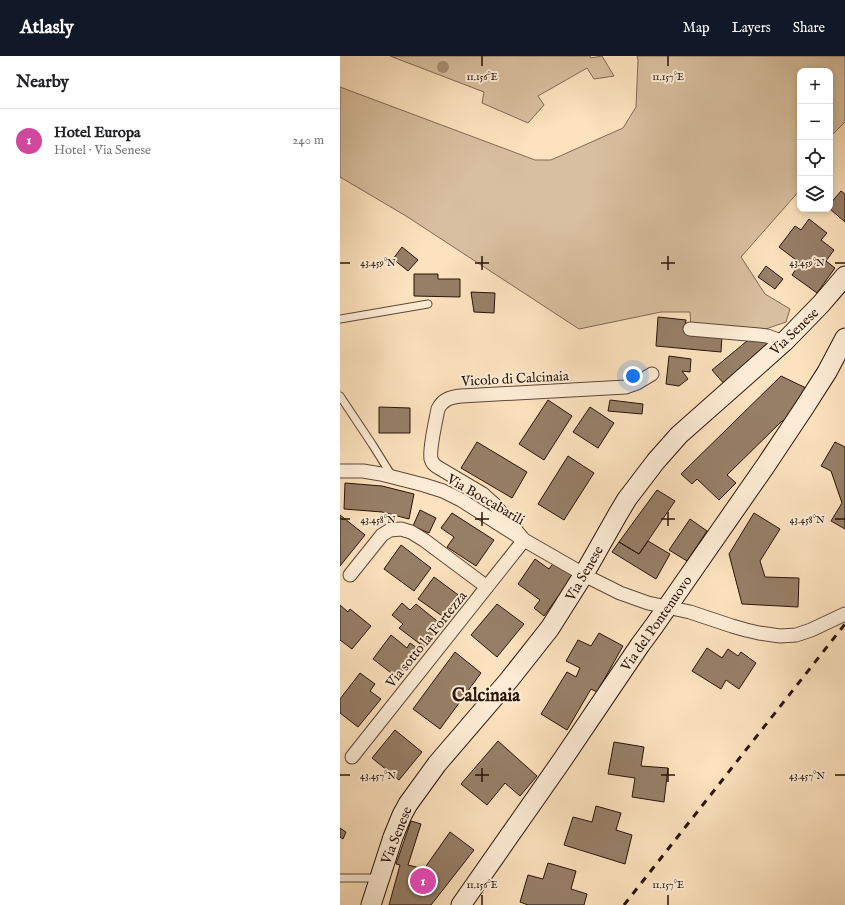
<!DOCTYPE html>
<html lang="en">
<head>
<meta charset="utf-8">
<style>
  body { margin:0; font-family:"IM FELL English",serif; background:#f6f6f6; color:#202124 }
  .controls { position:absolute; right:12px; top:12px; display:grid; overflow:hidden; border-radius:8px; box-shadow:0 2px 6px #0003 }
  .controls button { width:36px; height:36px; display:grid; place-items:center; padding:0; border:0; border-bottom:1px solid #e0e0e0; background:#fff; color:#202124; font:20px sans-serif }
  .you { position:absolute; left:293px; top:320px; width:14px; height:14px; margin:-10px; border:3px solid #fff; border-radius:50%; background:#1a73e8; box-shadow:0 0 0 6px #1a73e833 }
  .badge { display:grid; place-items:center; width:26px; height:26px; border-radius:50%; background:#111827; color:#fff; font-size:13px; font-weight:700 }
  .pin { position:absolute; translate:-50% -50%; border:2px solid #fff; box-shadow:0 1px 4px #0006 }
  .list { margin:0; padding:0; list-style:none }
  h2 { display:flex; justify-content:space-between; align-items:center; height:52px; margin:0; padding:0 16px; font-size:17px }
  h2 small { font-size:13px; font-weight:400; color:#757577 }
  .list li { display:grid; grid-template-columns:26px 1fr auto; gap:12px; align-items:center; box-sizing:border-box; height:64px; padding:0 16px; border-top:1px solid #e0e0e0 }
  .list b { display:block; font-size:15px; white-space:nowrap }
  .list p { margin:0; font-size:13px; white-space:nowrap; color:#757577 }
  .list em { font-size:13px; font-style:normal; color:#757577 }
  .icon { flex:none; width:22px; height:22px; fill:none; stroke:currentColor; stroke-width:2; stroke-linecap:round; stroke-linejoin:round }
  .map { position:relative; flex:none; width:505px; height:849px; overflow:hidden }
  header { display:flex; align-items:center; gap:24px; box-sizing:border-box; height:56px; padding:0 20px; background:#111827; color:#fff }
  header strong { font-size:19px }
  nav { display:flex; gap:22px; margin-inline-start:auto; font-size:14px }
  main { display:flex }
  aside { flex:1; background:#fff }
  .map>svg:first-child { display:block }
</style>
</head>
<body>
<header>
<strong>Atlasly</strong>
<nav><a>Map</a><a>Layers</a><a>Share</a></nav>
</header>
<main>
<aside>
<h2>Nearby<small></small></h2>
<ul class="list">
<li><span class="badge" style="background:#d1479c">1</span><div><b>Hotel Europa</b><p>Hotel · Via Senese</p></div><em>240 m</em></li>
</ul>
</aside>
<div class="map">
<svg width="505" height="849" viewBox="0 0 505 849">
  <rect width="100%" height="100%" fill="#fce2be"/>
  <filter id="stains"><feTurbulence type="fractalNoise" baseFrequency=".005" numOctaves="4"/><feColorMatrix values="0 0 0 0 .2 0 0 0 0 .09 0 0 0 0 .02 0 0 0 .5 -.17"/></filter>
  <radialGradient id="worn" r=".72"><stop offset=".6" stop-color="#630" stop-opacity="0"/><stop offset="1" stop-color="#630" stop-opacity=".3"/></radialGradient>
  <path fill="#d8bf9f" stroke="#806954" d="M50,0H250L251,2L262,0L274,20L254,23L247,12L198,40L204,49L188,67L142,47L144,36Z
    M297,0H505V66L490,81V15H460V134L401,201L425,238L450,253L446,266L417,276L351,271L350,256H321L239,273L66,160L0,121V31L195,104H211L283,72L296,51L298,4Z"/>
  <path fill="#977f67" stroke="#291308" d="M501,135L505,138V166L490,153V148Z
    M469,163L487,177L481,184L494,194L486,205L495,212L477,237L452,219L460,207L439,191L455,170L461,174Z
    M62,191L78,204L68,215L53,203Z
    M426,210L443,223L435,233L418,221Z
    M74,218H98V223H120V241L74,240Z
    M131,236L155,237L154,257L134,256Z
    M318,261L346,264L344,275L382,279L381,296L316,290Z
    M413,280L433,288L385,329L372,314Z
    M329,300L351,303L350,316L342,315L348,323L339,330L326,328Z
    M441,320L466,332L448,367L442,365L387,419L396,427L379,444L357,423L352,428L341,418Z
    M208,344L232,360L204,404L179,388Z
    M270,344L303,348L302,358L268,355Z
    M39,351L70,352V377H39Z
    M250,351L274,367L258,392L233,376Z
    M137,386L187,416L172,442L121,412Z
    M495,386L505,391V473L491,465L502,447L491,415L481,410Z
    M228,400L254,417L224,464L198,448Z
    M5,427L42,430L74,438L69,463L42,456L4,453Z
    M317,434L335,445L299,498L279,486Z
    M80,454L96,462L89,477L73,470Z
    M112,457L154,484L136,510L107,491L114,481L101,472Z
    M414,457L440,473L420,505L425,521L459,522L458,551L402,548L389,498Z
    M0,459L25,479L0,510Z
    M350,463L367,475L347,505L329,494Z
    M308,485L330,498L316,523L272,496L279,486L299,498Z
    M61,489L91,512L74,535L44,513Z
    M195,503L209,513L214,506L233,520L204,560L194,552L200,544L178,528Z
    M94,521L121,541L105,562L78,543Z
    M62,547L70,554L76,548L102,569L84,591L59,572L63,568L52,559Z
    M157,548L184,568L157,601L131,579Z
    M0,549L8,556L10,553L31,570L12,593L0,584Z
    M259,577L283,590L257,636L251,633L227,674L201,658L227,616L236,621L240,612L226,605L238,584L251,590Z
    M51,579L67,592L70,587L81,595L59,623L33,603Z
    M367,592L382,602L388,593L398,600L401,596L416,607L399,633L386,624L381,633L352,615Z
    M115,596L141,617L100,673L73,653Z
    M20,617L35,628L30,635L41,643L18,671L0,657V643Z
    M55,674L82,696L59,724L32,702Z
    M158,685L197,720L180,740L165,727L147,749L121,728Z
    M274,686L304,691L301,710L328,712L324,746L292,741L295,722L268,718Z
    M256,750L281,757L276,774L292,779L285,808L224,789L233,761L252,766Z
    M71,765L81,768L68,809L84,813L110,776L134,794L91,849H49L60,809L56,808Z
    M0,772L6,776L3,783L0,781Z
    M208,807L236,815L231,833L247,838L244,849H188L180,846L188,819L203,823Z"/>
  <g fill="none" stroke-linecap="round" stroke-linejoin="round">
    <g stroke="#5e4736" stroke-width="9">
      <path id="service" d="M0,263L88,248
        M0,340L32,388L52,420
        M0,822H38"/>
    </g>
    <g stroke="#5e4736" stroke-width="15">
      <path id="minor" d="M350,273L419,279L427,280L444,286
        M0,415H23L41,418L84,429L103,435L121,444L184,484L252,523L280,537L308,547L350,556L392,570L406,574L419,577L440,580L456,579L471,574L505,558
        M10,519L42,479L50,474L61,473L71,476L84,484L147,531
        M12,701L184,484L154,448L143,438L99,412C95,410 92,407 91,403C89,393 96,364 98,353C103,343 111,341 121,340L286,331L297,327L312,318"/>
    </g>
    <g stroke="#291308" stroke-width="21">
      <path id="secondary" d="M31,849L53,781L62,759L68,748L97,708L169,624L210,572L244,518L278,458L287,443L316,405L339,379L444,286L481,248L505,220
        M121,849L223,703L300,589L314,570L426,409L464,352L487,316L505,282"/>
    </g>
    <use href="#service" stroke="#fdecd5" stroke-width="7"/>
    <use href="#minor" stroke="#fdecd5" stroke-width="13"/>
    <use href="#secondary" stroke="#fdecd5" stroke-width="19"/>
    <path stroke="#291308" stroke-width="3" stroke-dasharray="7 7" stroke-linecap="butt" d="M284,849L505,568"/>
  </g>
  <circle fill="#aa9177" cx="103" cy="11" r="6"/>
  <path fill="none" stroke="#291308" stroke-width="1.5" d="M142,0V10M328,0V10M142,200V214M328,200V214M0,207H10M135,207H149M321,207H335M495,207H505M142,456V470M328,456V470M0,463H10M135,463H149M321,463H335M495,463H505M142,712V726M328,712V726M0,719H10M135,719H149M321,719H335M495,719H505M142,839V849M328,839V849"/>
  <g text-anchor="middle" stroke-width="4" stroke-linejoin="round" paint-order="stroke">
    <g font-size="14" fill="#291308" stroke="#fdecd5">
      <text transform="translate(454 275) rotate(-44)" y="5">Via Senese</text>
      <text transform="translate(175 322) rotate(-3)" y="5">Vicolo di Calcinaia</text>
      <text transform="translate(146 443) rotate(30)" y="5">Via Boccabarili</text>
      <text transform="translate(244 517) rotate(-60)" y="5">Via Senese</text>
      <text transform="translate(316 567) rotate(-55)" y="5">Via del Pontenuovo</text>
      <text transform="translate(86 583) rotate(-51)" y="5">Via sotto la Fortezza</text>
      <text transform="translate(56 779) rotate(-68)" y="5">Via Senese</text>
    </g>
    <g font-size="18" font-weight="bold" fill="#291308" stroke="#fdecd5">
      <text x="146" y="645">Calcinaia</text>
    </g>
  </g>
  <g font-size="10" text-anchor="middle" fill="#291308" stroke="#fdecd5" stroke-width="4" stroke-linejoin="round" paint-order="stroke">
    <text x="142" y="24">11.156°E</text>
    <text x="328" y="24">11.157°E</text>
    <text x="38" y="210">43.459°N</text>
    <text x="467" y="210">43.459°N</text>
    <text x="38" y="467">43.458°N</text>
    <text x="467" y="467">43.458°N</text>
    <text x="38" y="723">43.457°N</text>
    <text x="467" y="723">43.457°N</text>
    <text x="142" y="832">11.156°E</text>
    <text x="328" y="832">11.157°E</text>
  </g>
  <rect width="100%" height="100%" filter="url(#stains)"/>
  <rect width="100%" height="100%" fill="url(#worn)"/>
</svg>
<div class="controls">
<button>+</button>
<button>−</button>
<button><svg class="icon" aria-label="locate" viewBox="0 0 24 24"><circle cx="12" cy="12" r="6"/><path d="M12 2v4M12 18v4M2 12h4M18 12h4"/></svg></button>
<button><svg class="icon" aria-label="layers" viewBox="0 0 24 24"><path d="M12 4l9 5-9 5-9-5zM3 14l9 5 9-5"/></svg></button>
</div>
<div class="you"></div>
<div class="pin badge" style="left:83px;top:825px;background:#d1479c">1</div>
</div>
</main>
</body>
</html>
